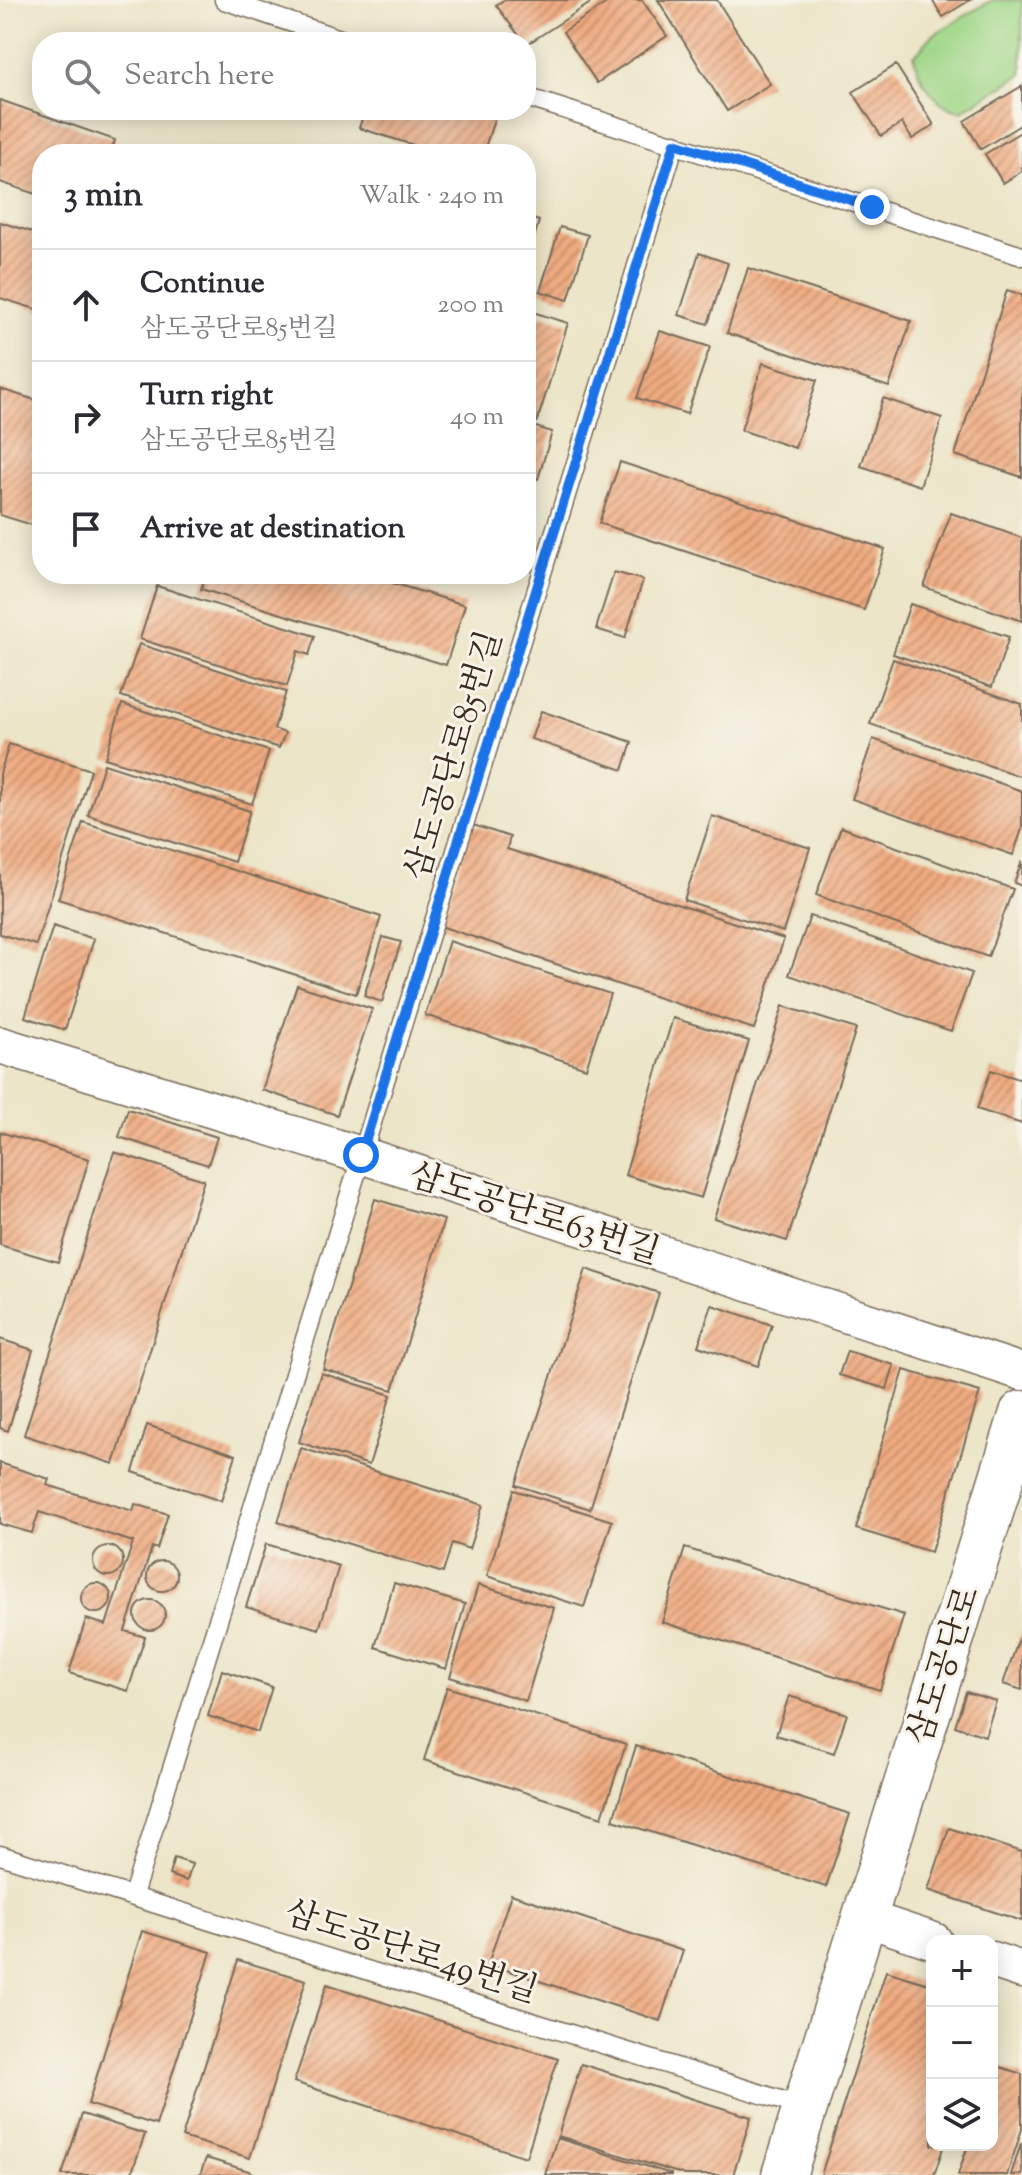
<!DOCTYPE html>
<html lang="en">
<head>
<meta charset="utf-8">
<style>
  body { margin:0; font-family:"Sorts Mill Goudy","Noto Serif KR",serif; background:#f2f2f3; color:#2b2b33 }
  .controls { position:absolute; right:24px; bottom:24px; display:grid; overflow:hidden; border-radius:16px; box-shadow:0 4px 20px #0003 }
  .controls button { width:72px; height:72px; display:grid; place-items:center; padding:0; border:0; border-bottom:2px solid #e1e1e2; background:#fff; color:#2b2b33; font:40px sans-serif }
  .stop { position:absolute; width:24px; height:24px; margin:-18px; border:6px solid #1a73e8; border-radius:50%; background:#fff }
  .stop.end { background:#1a73e8; border-color:#fff; box-shadow:0 2px 8px #0008 }
  .list { margin:0; padding:0; list-style:none }
  h2 { display:flex; justify-content:space-between; align-items:center; height:104px; margin:0; padding:0 32px; font-size:34px }
  h2 small { font-size:26px; font-weight:400; color:#7c7c81 }
  .list li { display:grid; grid-template-columns:52px 1fr auto; gap:24px; align-items:center; box-sizing:border-box; height:112px; padding:0 32px; border-top:2px solid #e1e1e2 }
  .list b { display:block; font-size:30px; white-space:nowrap }
  .list p { margin:0; font-size:26px; white-space:nowrap; color:#7c7c81 }
  .list em { font-size:26px; font-style:normal; color:#7c7c81 }
  .icon { flex:none; width:44px; height:44px; fill:none; stroke:currentColor; stroke-width:2; stroke-linecap:round; stroke-linejoin:round }
  .map { position:relative; flex:none; width:1022px; height:2175px; overflow:hidden }
  .search { position:absolute; background:#fff; box-shadow:0 4px 20px #0003; left:32px; top:32px; width:504px; height:88px; display:flex; align-items:center; gap:20px; box-sizing:border-box; padding:0 28px; border-radius:32px; color:#7c7c81; font-size:30px }
  .panel { position:absolute; background:#fff; box-shadow:0 4px 20px #0003; left:32px; top:144px; width:504px; height:440px; border-radius:32px }
  .map>svg:first-child { display:block }
</style>
</head>
<body>
<div class="map">
<svg width="1022" height="2175" viewBox="0 0 1022 2175">
  <defs>
    <pattern id="building-hatch" width="6" height="6" patternUnits="userSpaceOnUse" patternTransform="scale(2)"><rect width="6" height="6" fill="#efaa80"/><path d="M-1 1l2-2M0 6l6-6M5 7l2-2" fill="none" stroke="#c38b68"/></pattern>
  </defs>
  <rect width="100%" height="100%" fill="#f7f3e8"/>
  <filter id="ink" filterUnits="userSpaceOnUse"><feTurbulence type="fractalNoise" baseFrequency=".0125" numOctaves="2"/><feDisplacementMap in="SourceGraphic" scale="16" xChannelSelector="R" yChannelSelector="G"/><feConvolveMatrix kernelMatrix="1 2 1 2 8 2 1 2 1" color-interpolation-filters="sRGB"/></filter>
  <filter id="wash" filterUnits="userSpaceOnUse"><feTurbulence type="fractalNoise" baseFrequency=".006" numOctaves="4" result="noise"/><feDisplacementMap in="SourceGraphic" scale="32" xChannelSelector="R" yChannelSelector="G"/><feGaussianBlur stdDeviation="1.8" result="paint"/><feColorMatrix in="noise" values="0 0 0 0 0 0 0 0 0 0 0 0 0 0 0 0 0 1.4 0 .05"/><feComposite in="paint" operator="in"/></filter>
  <g filter="url(#wash)">
    <rect width="100%" height="100%" fill="#ece5c8"/>
    <path fill="#a0d788" stroke="#6e8053" stroke-width="2" d="M992,0H1022V74L961,111C938,109 917,78 914,56L933,35Z"/>
    <g id="blocks">
      <path fill="url(#building-hatch)" d="M504,0H595L526,45L496,5Z
        M611,0H642L667,36L597,83L563,32Z
        M658,0H717L770,84L727,111Z
        M932,0H970L943,17Z
        M896,65L934,125L912,139L902,123L881,136L853,92Z
        M1022,86V124L981,149L964,121Z
        M0,100L115,140L110,154H42V196L0,182Z
        M365,110H488L496,113L483,154H442L359,128Z
        M1022,131V171L1003,183L985,154Z
        M526,217L539,221L527,262H526Z
        M0,222L42,235V311L0,298Z
        M560,227L588,235L568,300L540,291Z
        M699,253L728,263L708,324L679,315Z
        M748,268L911,321L889,387L727,333Z
        M1007,290L1022,295V477L955,455Z
        M526,310L568,323L537,422L526,418Z
        M660,331L710,347L687,414L637,398Z
        M763,363L817,380L795,448L741,430Z
        M0,389L42,402V528L0,515Z
        M883,398L942,418L920,486L861,466Z
        M526,424L552,432L538,479L526,476Z
        M620,462L885,549L864,610L599,523Z
        M526,513L534,516L527,539H526Z
        M951,513L1022,538V621L924,587Z
        M614,572L643,580L625,638L596,629Z
        M206,574H363L465,605L446,665L201,589Z
        M157,586L315,636L309,655L298,651L287,686L140,639Z
        M910,604L1009,637L992,687L893,654Z
        M139,644L286,692L274,729L285,733L279,748L121,696Z
        M893,659L1022,704V777L870,724Z
        M122,704L269,751L252,804L105,758Z
        M541,711L632,742L623,770L531,739Z
        M873,739L1022,791V829L1013,855L852,799Z
        M9,744L91,770L36,945L0,934V774Z
        M104,764L250,811L234,862L88,815Z
        M712,816L810,848L783,932L684,900Z
        M83,822L381,917L356,994L58,899Z
        M473,825L510,837L507,849L784,939L754,1029L440,926Z
        M841,827L1013,889L988,957L816,895Z
        M1022,861V886L1014,883Z
        M810,916L972,973L951,1031L789,975Z
        M53,926L94,939L65,1030L25,1017Z
        M383,937L401,942L382,1002L364,996Z
        M449,941L610,994L586,1068L425,1015Z
        M297,985L372,1009L337,1115L262,1090Z
        M783,1006L856,1029L787,1241L714,1218Z
        M673,1018L749,1041L701,1198L625,1175Z
        M991,1070L1022,1080V1124L977,1109Z
        M128,1109L217,1137L208,1165L119,1137Z
        M0,1132L89,1159L58,1262L0,1245Z
        M114,1152L204,1180L114,1464L24,1435Z
        M375,1199L444,1220L393,1390L323,1369Z
        M586,1269L659,1293L590,1509L516,1485Z
        M712,1305L772,1325L758,1366L698,1346Z
        M0,1339L33,1350L8,1431L0,1428Z
        M847,1351L894,1365L887,1389L839,1375Z
        M904,1370L980,1392L931,1552L856,1529Z
        M321,1373L391,1395L369,1465L299,1442Z
        M147,1425L236,1455L221,1501L133,1472Z
        M301,1448L483,1505L469,1549L452,1543L443,1573L278,1522Z
        M0,1463L49,1479L47,1485L133,1511L135,1504L168,1514L157,1549L152,1547L125,1631L145,1637L128,1691L69,1673L86,1619L106,1625L133,1542L39,1512L32,1533L0,1524Z
        M514,1490L612,1521L584,1607L487,1576Z
        M266,1544L339,1566L319,1629L246,1607Z
        M93 1561a15 15 0 1 1 30 0a15 15 0 1 1-30 0Z
        M685,1548L904,1615L880,1690L662,1622Z
        M147 1576a15 15 0 1 1 30 0a15 15 0 1 1-30 0Z
        M81 1598a15 15 0 1 1 30 0a15 15 0 1 1-30 0Z
        M394,1583L465,1604L446,1669L375,1647Z
        M478,1585L554,1608L526,1701L450,1677Z
        M135 1615a15 15 0 1 1 30 0a15 15 0 1 1-30 0Z
        M1022,1630V1690L1003,1684Z
        M222,1670L272,1687L258,1732L208,1716Z
        M447,1687L626,1744L602,1817L424,1760Z
        M966,1692L996,1701L985,1736L955,1726Z
        M789,1696L847,1714L834,1753L776,1735Z
        M636,1746L850,1814L826,1887L613,1820Z
        M949,1828L1022,1852V1921L928,1890Z
        M174,1858L192,1864L187,1881L169,1875Z
        M511,1894L683,1951L660,2021L488,1964Z
        M142,1931L211,1952L156,2125L88,2104Z
        M238,1960L306,1980L250,2158L182,2137Z
        M886,1971L932,1985V2145H944L934,2175H821Z
        M327,1984L558,2059L526,2157L294,2082Z
        M581,2064L751,2117L733,2175H685L558,2136Z
        M994,2065L1022,2074V2129L1007,2175H958L968,2145H992Z
        M82,2114L145,2134L131,2175H62Z
        M557,2138L671,2174V2175H545Z
        M1021,2143L1022,2175H1011Z
        M206,2158L252,2172V2175H200Z"/>
    </g>
  </g>
  <g filter="url(#ink)">
    <use href="#blocks" fill-opacity="0" stroke="#796b5a" stroke-width="2"/>
    <g fill="none" stroke-linecap="round" stroke-linejoin="round">
      <g stroke="#796b5a" stroke-width="21">
        <path id="lane" d="M224,0L349,42
          M526,97L1022,256
          M0,1855L803,2107
          M133,1895L675,143"/>
      </g>
      <g stroke="#796b5a" stroke-width="39">
        <path id="street" d="M0,1045L361,1155L1022,1372
          M862,1917L934,1941
          M992,1960L1022,1970"/>
      </g>
      <g stroke="#796b5a" stroke-width="47">
        <path id="secondary" d="M784,2175L1022,1413"/>
      </g>
      <use href="#lane" stroke="#fff" stroke-width="18"/>
      <use href="#street" stroke="#fff" stroke-width="36"/>
      <use href="#secondary" stroke="#fff" stroke-width="44"/>
    </g>
  </g>
  <g fill="none" stroke-linecap="round" stroke-linejoin="round" filter="url(#ink)">
    <path stroke="#1a73e8" stroke-width="10" d="M361,1155L675,143L872,207"/>
  </g>
  <g text-anchor="middle" stroke-width="6" stroke-linejoin="round" paint-order="stroke">
    <g font-size="34" fill="#3b2a1e" stroke="#f7f3e8">
      <text transform="translate(452 755) rotate(-73)" y="12">삼도공단로85번길</text>
      <text transform="translate(535 1212) rotate(18)" y="12">삼도공단로63번길</text>
      <text transform="translate(942 1665) rotate(-72)" y="12">삼도공단로</text>
      <text transform="translate(412 1950) rotate(18)" y="12">삼도공단로49번길</text>
    </g>
  </g>
</svg>
<div class="controls">
<button>+</button>
<button>−</button>
<button><svg class="icon" aria-label="layers" viewBox="0 0 24 24"><path d="M12 4l9 5-9 5-9-5zM3 14l9 5 9-5"/></svg></button>
</div>
<div class="stop" style="left:361px;top:1155px"></div>
<div class="stop end" style="left:872px;top:207px"></div>
<div class="search"><svg class="icon" aria-label="search" viewBox="0 0 24 24"><circle cx="10" cy="10" r="6"/><path d="M15 15l6 6"/></svg>Search here</div>
<section class="panel">
<h2>3 min<small>Walk · 240 m</small></h2>
<ul class="list">
<li><svg class="icon" aria-label="ahead" viewBox="0 0 24 24"><path d="M12 20V5M6 11l6-6 6 6"/></svg><div><b>Continue</b><p>삼도공단로85번길</p></div><em>200 m</em></li>
<li><svg class="icon" aria-label="right" viewBox="0 0 24 24"><path d="M7 20v-9h11M14 6l5 5-5 5"/></svg><div><b>Turn right</b><p>삼도공단로85번길</p></div><em>40 m</em></li>
<li><svg class="icon" aria-label="arrive" viewBox="0 0 24 24"><path d="M6 21V4h12l-3 4 3 4H6"/></svg><div><b>Arrive at destination</b></div></li>
</ul>
</section>
</div>
</body>
</html>
